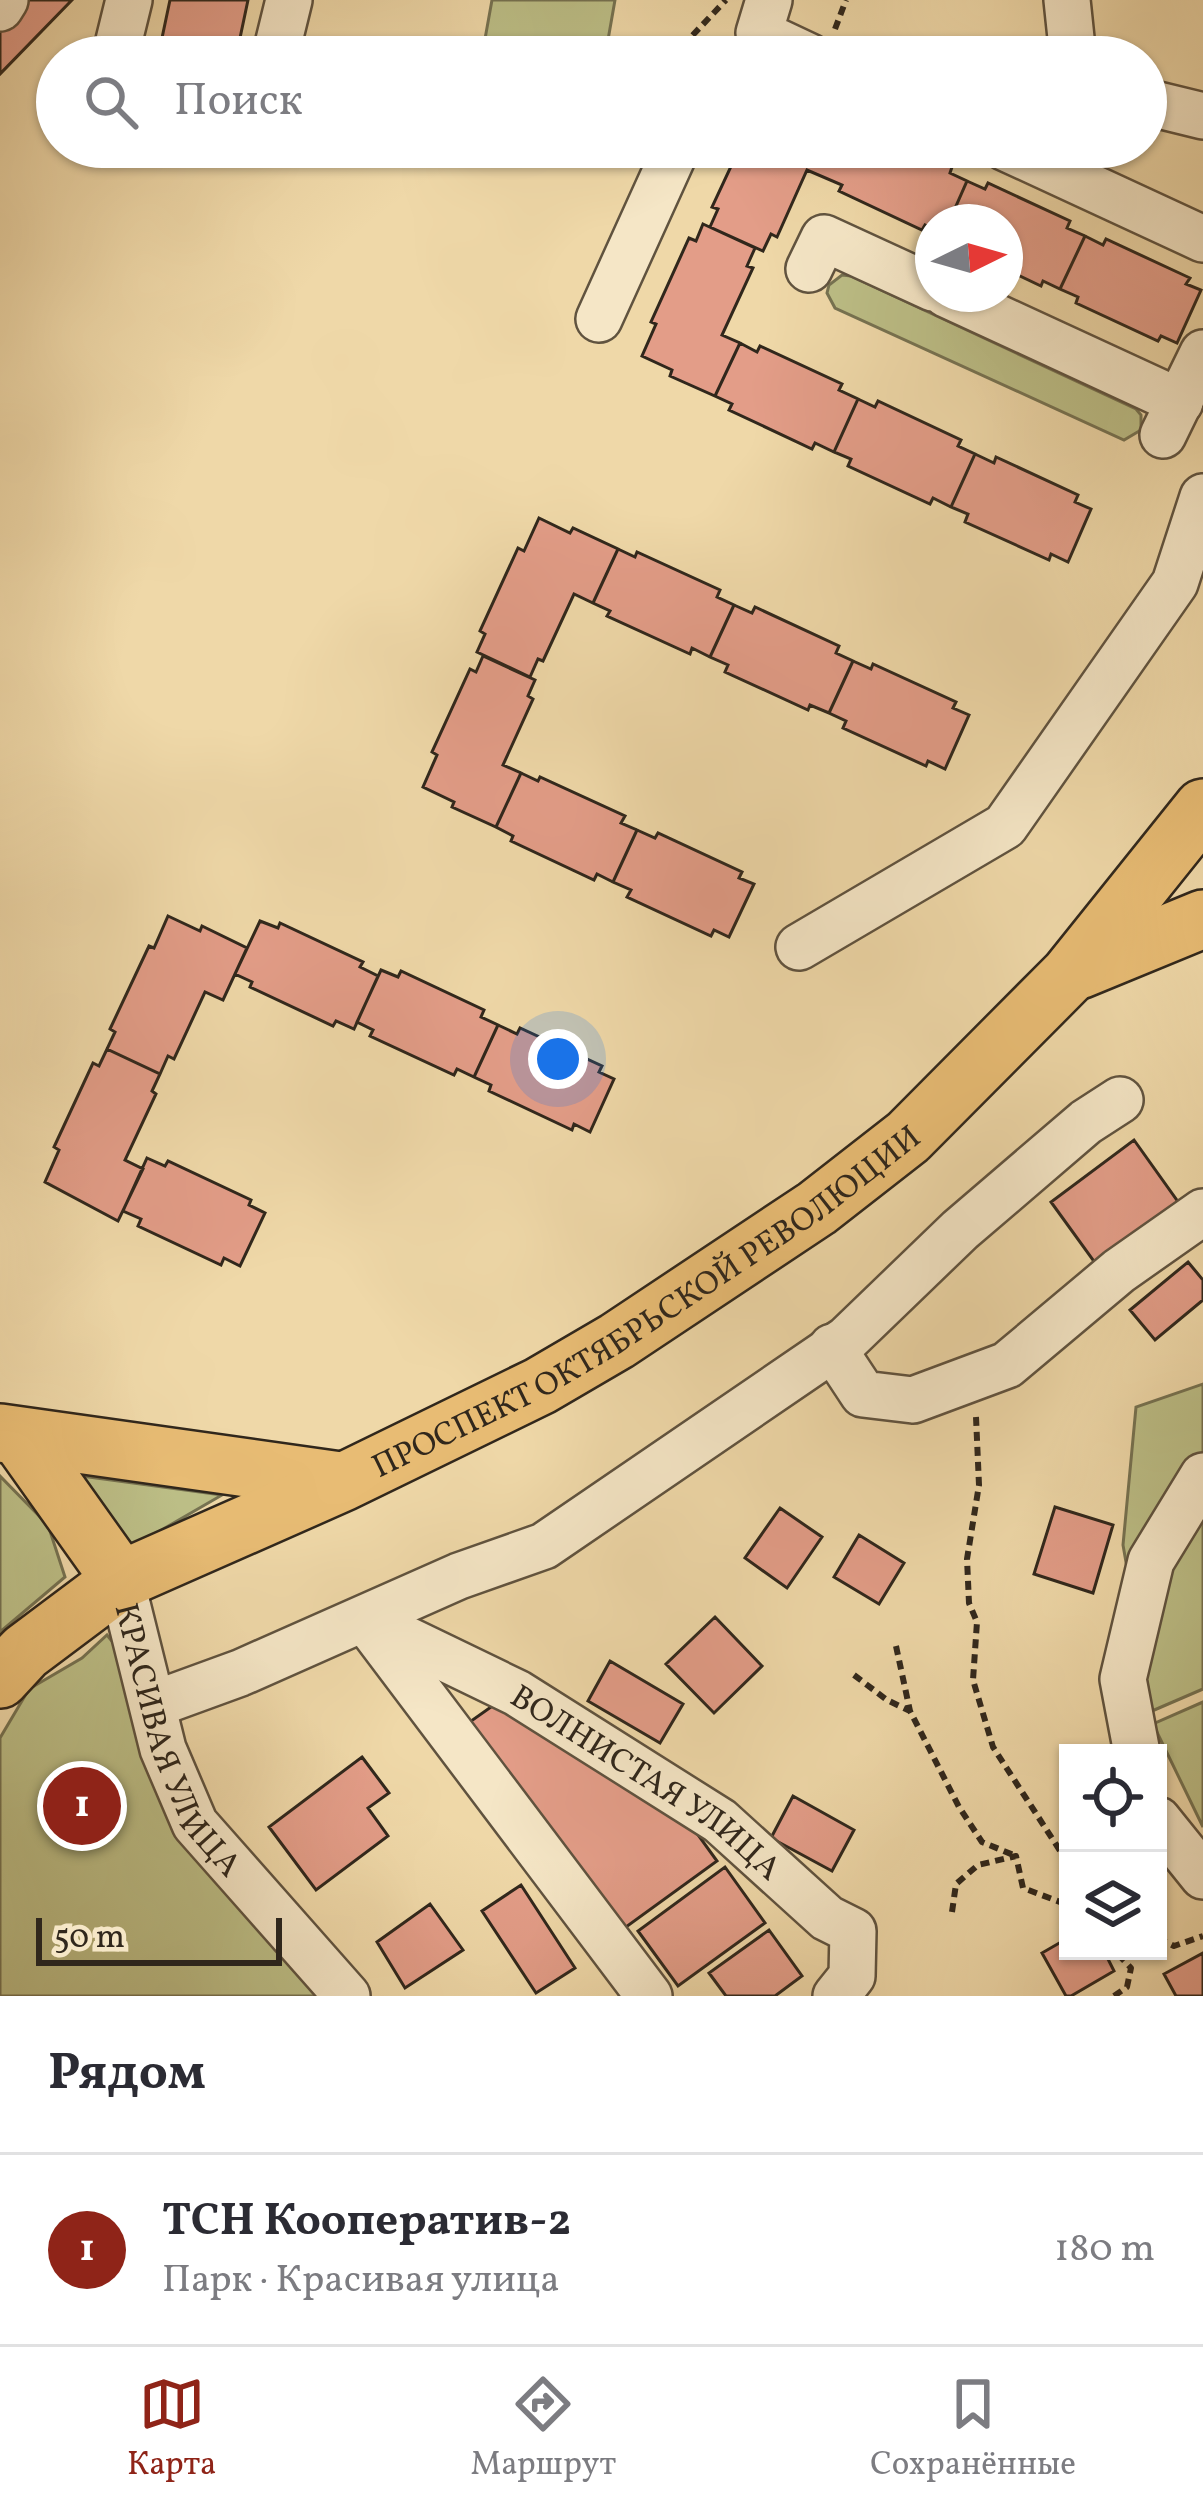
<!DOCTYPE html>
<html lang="ru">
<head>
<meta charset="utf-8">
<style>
  body { margin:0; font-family:Vollkorn,serif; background:#f7f7f7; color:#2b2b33 }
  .controls { position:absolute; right:36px; bottom:36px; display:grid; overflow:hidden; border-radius:0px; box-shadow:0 3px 9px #0004 }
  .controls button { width:108px; height:108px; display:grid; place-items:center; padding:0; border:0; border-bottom:3px solid #e1e1e2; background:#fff; color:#2b2b33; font:60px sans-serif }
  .compass { position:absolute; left:915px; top:204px; width:108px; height:108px; border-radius:50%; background:#fff; box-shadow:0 3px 9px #0004; rotate:85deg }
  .scale { position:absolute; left:36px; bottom:30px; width:246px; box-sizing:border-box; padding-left:12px; border:6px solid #30271c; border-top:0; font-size:33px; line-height:42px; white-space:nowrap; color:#30271c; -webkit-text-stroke:9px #f5e6c6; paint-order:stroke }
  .you { position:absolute; left:558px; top:1059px; width:42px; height:42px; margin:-30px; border:9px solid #fff; border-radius:50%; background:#1a73e8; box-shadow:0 0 0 18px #1a73e833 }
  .badge { display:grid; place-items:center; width:78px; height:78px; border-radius:50%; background:#8f2418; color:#fff; font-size:39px; font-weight:700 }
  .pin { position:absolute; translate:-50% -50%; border:6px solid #fff; box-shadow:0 3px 12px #0006 }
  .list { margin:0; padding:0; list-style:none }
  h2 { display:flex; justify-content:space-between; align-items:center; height:156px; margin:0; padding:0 48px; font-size:51px }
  h2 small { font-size:39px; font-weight:400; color:#7c7c81 }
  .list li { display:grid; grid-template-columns:78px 1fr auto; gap:36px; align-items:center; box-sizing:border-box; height:192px; padding:0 48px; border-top:3px solid #e1e1e2 }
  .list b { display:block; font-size:45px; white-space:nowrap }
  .list p { margin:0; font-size:39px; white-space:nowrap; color:#7c7c81 }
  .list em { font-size:39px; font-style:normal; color:#7c7c81 }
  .icon { flex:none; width:66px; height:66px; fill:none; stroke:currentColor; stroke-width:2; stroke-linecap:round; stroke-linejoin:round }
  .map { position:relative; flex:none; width:1203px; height:1996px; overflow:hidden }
  .search { position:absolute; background:#fff; box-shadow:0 3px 9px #0004; left:36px; right:36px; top:36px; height:132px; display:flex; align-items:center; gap:30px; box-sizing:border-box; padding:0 42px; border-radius:66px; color:#7c7c81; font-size:45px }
  .sheet { height:348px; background:#fff }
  nav { display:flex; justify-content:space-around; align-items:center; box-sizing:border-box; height:168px; border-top:3px solid #e1e1e2; background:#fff; font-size:33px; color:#7c7c81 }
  nav a { display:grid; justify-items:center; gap:6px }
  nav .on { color:#8f2418 }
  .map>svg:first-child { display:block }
</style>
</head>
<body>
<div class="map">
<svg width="1203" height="1996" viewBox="0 0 1203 1996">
  <rect width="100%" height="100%" fill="#efd8a8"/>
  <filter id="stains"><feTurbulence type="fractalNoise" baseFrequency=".00167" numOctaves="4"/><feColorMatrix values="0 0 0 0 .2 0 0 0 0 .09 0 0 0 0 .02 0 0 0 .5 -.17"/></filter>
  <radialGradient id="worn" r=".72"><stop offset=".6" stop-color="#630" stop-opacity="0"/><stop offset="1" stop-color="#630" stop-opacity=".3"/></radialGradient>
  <path fill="#bcbe86" stroke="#767251" stroke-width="3" d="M492,0H615L605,57H524L483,50Z
    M842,275L851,276L1136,409L1141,415V430L1124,440L835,308L827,293L829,285Z
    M1203,1384V1689L1152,1711L1123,1545L1136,1407Z
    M74,1475L222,1495L120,1554Z
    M0,1476L48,1525L65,1577L0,1632Z
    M122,1634L153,1770L323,1996H0V1738L29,1689L82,1658L107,1635L111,1640Z
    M1203,1702V1827L1153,1724Z"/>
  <path fill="#e39d88" stroke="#30271c" stroke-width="3" d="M20,0H72L0,74V23Z
    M170,0H248L236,57H158Z
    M740,147H909L952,167L950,173L967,181L949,222H933V229L925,225L922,230L839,191L842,185L807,170L777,237L771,234L763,251L710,227L718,209L712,207Z
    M967,181L985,189L988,183L1070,221L1067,228L1085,236L1060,289L1043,281L1041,286L1005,269V222H949Z
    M703,224L755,248L747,266L753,268L722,335L740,343L715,396L670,376L672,370L642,356L656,324L651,322L689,238L696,241Z
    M1085,236L1103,245L1106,239L1190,278L1186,284L1201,290L1177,343L1161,336L1158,341L1076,303L1078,297L1060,289Z
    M740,343L757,352L760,346L842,384L839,390L858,399L834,452L815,443L812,449L729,410L732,404L715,396Z
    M858,399L875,407L878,401L961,440L958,446L975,454L951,507L933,498L930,504L848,466L851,459L834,452Z
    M975,454L994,463L996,457L1078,495L1075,502L1091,509L1068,562L1051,554L1049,560L965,522L968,514L951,507Z
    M539,518L570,533L573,528L618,549L593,603L574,594L543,661L538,659L530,677L477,652L485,634L480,631L518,548L524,551Z
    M618,549L635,557L637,552L720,590L717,597L734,605L710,657L692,648L690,654L607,616L610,611L593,603Z
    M734,605L752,613L755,607L839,646L836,653L853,661L829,713L810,705L808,710L725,672L728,665L710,657Z
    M483,656L535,680L528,696L533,699L503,765L521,773L496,827L452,807L454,802L423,787L437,755L432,752L470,669L476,672Z
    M853,661L871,669L873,664L956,702L953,708L969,715L945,769L928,761L926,766L843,728L846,721L829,713Z
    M521,773L538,781L540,777L625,816L621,823L637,830L613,882L597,874L594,880L511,841L513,836L496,827Z
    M637,830L655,838L658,833L742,872L739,878L754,884L729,937L714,930L711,936L627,897L631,890L613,882Z
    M168,916L200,931L202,926L247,948L223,1000L205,992L174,1059L168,1056L160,1074L107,1049L115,1032L110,1029L149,946L154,948Z
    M260,921L278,928L280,923L363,962L360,967L378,976L354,1029L336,1021L333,1026L250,987L252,982L235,974Z
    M381,970L398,977L401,971L484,1010L481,1017L498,1025L474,1077L457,1069L454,1075L370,1036L373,1030L357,1022Z
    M498,1025L517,1034L520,1028L602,1066L599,1072L614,1079L590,1132L574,1124L572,1130L489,1091L491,1085L474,1077Z
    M107,1049L160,1074L152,1091L156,1094L125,1160L143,1169L118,1221L45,1182L59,1150L54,1147L93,1063L99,1066Z
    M1134,1140L1181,1206L1098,1267L1051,1202Z
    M147,1158L165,1166L168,1161L251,1200L249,1205L265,1213L240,1266L224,1258L221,1265L138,1226L141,1219L123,1211Z
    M1188,1262L1203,1280V1300L1155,1340L1130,1310Z
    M1055,1507L1113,1525L1093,1593L1034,1574Z
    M780,1508L822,1537L787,1588L745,1558Z
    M859,1535L904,1563L879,1604L834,1577Z
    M715,1617L762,1666L714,1713L666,1664Z
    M610,1661L683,1704L660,1743L588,1701Z
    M498,1702L691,1825L717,1861L615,1935L464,1726Z
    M362,1757L389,1793L368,1808L388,1836L316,1890L269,1827Z
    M793,1796L854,1830L832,1871L771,1838Z
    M725,1867L765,1923L678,1986L638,1931Z
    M521,1885L575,1968L536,1993L482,1911Z
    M430,1904L463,1950L405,1988L377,1942Z
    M769,1930L802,1976L775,1996H726L709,1973Z
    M1068,1938V1951H1104L1114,1971L1071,1996H1066L1042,1953Z
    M1203,1953V1996H1176L1164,1974Z"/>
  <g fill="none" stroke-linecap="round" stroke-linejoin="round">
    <g stroke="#60533f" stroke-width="50">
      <g id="minor">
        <path d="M769,0L759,33L810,57"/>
        <path d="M1067,0L1073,57"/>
        <path d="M0,8L5,0"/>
        <path d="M115,57L129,0"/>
        <path d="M275,57L289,0"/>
        <path d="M1146,102L1203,116"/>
        <path d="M1004,147L1203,239"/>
        <path d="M809,269L824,238L933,288"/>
        <path d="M946,294L1180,402"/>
        <path d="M599,319L677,147"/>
        <path d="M1163,435L1203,353"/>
        <path d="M799,947L1005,826L1175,583L1203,497"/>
        <path d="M832,1347L863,1394L913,1400L1007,1365L1119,1271L1203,1212"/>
        <path id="s1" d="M121,1580L163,1749L195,1824L347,1996"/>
        <path id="s2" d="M364,1619L517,1693L720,1821L827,1918L853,1931L852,1976L836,1996"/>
        <path d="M370,1626L649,1996"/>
        <path d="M155,1704L240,1673L459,1576L544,1546L847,1339L960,1230L1086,1122L1120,1100"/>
        <path d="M1137,1753L1123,1679L1151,1561L1203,1476"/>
        <path d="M1158,1820L1203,1876"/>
      </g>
    </g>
    <g stroke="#30271c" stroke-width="62">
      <g id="major">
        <path d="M1079,970L1203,919"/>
        <path d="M0,1433L340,1481"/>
        <path d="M20,1438L121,1580"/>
        <path id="s3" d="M0,1679L25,1652L121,1580L343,1482L540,1386L617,1341L817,1208L908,1137L1070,974L1203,808"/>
      </g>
    </g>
    <path stroke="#30271c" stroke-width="6" stroke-dasharray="9 6" stroke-linecap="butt" d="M835,29L846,0
      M845,45L866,54L864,57
      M672,57L726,0
      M976,1417L979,1485L967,1559L969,1603L977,1622L973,1680L993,1747L1068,1863
      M896,1646L910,1711
      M854,1675L887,1700L910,1711L959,1807L982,1842L1016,1856
      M952,1912L956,1884L978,1865L1016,1856L1023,1888L1068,1905
      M1158,1938L1174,1946L1203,1936
      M1114,1996L1127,1987L1131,1968L1115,1951"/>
    <use href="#minor" stroke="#f5e6c6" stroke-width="45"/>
    <use href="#major" stroke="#e8bc74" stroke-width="57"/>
  </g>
  <g text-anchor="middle" stroke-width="10" stroke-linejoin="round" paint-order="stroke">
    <g font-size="33" fill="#30271c" stroke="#f5e6c6">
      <text dy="12" stroke="none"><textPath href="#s3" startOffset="753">ПРОСПЕКТ ОКТЯБРЬСКОЙ РЕВОЛЮЦИИ</textPath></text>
      <text dy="12" stroke="none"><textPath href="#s1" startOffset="171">КРАСИВАЯ УЛИЦА</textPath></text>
      <text dy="12" stroke="none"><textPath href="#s2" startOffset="327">ВОЛНИСТАЯ УЛИЦА</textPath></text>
    </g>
  </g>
  <rect width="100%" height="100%" filter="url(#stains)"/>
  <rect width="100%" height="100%" fill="url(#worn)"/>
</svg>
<div class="controls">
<button><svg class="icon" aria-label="locate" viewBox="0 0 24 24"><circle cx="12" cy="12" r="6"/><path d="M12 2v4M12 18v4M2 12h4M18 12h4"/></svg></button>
<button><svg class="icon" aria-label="layers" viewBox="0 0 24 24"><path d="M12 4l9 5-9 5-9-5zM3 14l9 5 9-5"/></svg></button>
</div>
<svg class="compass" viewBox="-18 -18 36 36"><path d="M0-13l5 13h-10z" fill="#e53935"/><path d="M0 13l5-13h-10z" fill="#7c7c81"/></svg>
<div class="scale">50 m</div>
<div class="you"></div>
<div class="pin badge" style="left:82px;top:1806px">1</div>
<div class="search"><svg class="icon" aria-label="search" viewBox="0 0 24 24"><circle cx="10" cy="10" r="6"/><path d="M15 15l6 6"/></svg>Поиск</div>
</div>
<section class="sheet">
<h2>Рядом<small></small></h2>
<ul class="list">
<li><span class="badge">1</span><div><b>ТСН Кооператив-2</b><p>Парк · Красивая улица</p></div><em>180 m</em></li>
</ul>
</section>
<nav>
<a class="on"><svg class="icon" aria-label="map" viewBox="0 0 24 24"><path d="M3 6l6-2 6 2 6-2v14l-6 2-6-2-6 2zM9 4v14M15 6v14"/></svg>Карта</a>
<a><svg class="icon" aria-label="directions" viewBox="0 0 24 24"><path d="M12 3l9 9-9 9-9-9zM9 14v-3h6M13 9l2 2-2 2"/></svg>Маршрут</a>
<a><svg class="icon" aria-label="saved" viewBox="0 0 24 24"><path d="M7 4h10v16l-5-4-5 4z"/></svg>Сохранённые</a>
</nav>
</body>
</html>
